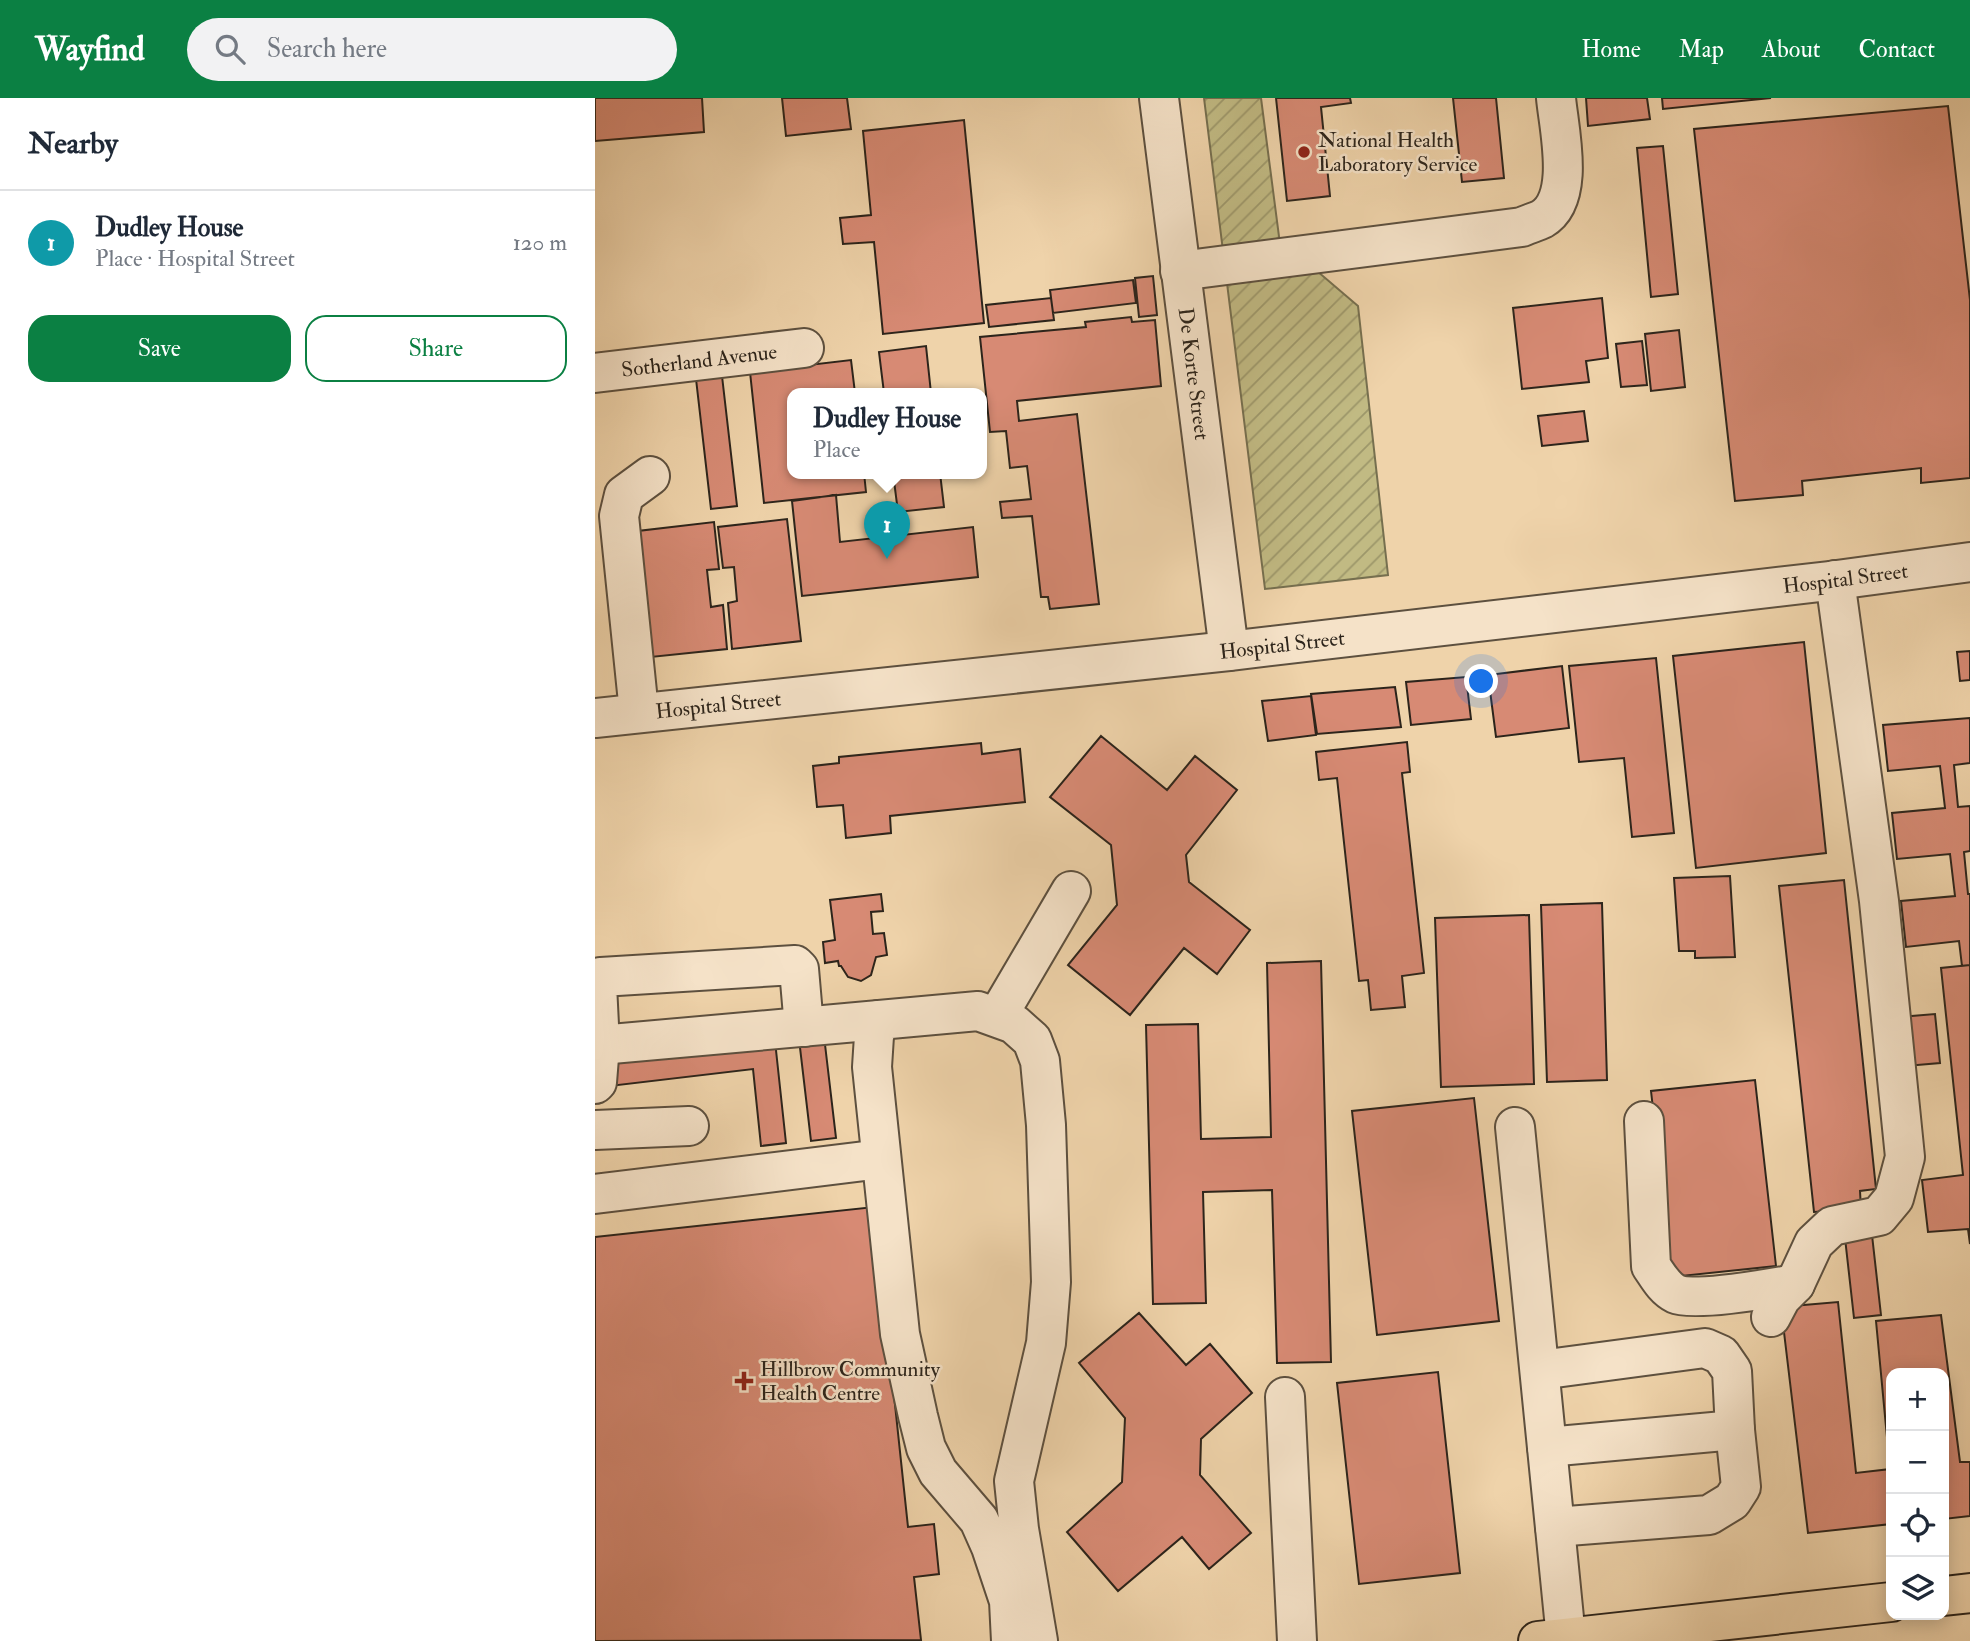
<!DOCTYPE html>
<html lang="en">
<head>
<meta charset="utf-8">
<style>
  body { margin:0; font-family:"IM FELL Double Pica",serif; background:#f2f2f3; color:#1f2937 }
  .controls { position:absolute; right:21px; bottom:21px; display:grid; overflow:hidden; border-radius:14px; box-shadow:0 4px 18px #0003 }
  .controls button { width:63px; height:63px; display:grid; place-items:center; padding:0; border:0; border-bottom:2px solid #e0e1e3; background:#fff; color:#1f2937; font:35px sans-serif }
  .you { position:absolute; left:887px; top:584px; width:24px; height:24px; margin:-18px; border:5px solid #fff; border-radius:50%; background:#1a73e8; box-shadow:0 0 0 10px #1a73e833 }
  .badge { display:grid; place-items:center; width:46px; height:46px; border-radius:50%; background:#0b8043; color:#fff; font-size:23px; font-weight:700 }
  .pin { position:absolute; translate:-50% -58px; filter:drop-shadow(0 2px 4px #0008) }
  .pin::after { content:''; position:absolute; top:37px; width:24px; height:21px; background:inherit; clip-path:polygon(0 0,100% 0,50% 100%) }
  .popup { position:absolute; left:192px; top:290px; width:200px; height:91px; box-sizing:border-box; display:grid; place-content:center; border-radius:14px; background:#fff; filter:drop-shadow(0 2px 5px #0005); font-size:23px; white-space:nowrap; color:#747a83 }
  .popup b { font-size:26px; color:#1f2937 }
  .popup::after { content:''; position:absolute; left:50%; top:100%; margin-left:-14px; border:14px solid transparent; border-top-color:#fff }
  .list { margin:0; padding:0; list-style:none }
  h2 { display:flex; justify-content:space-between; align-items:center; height:91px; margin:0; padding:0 28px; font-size:30px }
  h2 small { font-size:23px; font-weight:400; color:#747a83 }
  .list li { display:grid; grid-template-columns:46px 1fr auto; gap:21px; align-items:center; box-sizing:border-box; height:105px; padding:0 28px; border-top:2px solid #e0e1e3 }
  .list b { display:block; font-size:26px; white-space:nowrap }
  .list p { margin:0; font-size:23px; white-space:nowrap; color:#747a83 }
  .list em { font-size:23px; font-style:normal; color:#747a83 }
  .actions { display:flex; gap:14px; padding:21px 28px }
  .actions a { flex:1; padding:16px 0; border:2px solid #0b8043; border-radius:21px; text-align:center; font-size:24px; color:#0b8043 }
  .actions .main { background:#0b8043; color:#fff }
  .icon { flex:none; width:38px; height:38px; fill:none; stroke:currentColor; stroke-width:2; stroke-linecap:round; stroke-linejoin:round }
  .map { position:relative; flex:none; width:1375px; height:1543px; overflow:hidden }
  header { display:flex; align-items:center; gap:42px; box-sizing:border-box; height:98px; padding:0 35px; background:#0b8043; color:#fff }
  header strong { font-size:33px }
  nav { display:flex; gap:38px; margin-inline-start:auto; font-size:24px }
  .search { width:490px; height:63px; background:#f2f2f3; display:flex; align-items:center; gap:18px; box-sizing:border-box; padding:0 24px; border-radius:38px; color:#747a83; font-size:26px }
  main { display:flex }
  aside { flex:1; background:#fff }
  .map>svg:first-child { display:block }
</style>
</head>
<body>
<header>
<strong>Wayfind</strong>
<div class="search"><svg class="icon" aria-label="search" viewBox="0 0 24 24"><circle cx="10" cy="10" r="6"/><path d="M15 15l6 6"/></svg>Search here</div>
<nav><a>Home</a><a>Map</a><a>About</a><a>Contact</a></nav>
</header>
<main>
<aside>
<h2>Nearby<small></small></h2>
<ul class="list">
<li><span class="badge" style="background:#0f9aa8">1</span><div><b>Dudley House</b><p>Place · Hospital Street</p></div><em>120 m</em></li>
</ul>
<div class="actions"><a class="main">Save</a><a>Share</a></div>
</aside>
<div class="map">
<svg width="1375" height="1543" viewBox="0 0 1375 1543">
  <defs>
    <pattern id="garden-furrows" width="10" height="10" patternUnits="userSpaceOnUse" patternTransform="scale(1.75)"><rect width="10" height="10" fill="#c1ba83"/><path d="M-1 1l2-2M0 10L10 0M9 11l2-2" fill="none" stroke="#9d976a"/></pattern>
  </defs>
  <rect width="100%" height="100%" fill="#efd3aa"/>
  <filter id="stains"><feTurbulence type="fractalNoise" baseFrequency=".00286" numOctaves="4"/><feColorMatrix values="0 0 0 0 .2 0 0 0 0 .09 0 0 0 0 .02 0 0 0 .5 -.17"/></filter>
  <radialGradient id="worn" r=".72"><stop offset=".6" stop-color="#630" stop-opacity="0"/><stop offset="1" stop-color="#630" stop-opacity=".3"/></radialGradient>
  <path fill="url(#garden-furrows)" stroke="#766f4f" stroke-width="2" d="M609,0H666L689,177L722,173L763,208L793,477L670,491Z"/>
  <path fill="#d78a74" stroke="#2c241b" stroke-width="2" d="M0,0H107L109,34L0,43Z
    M187,0H252L256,31L191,38Z
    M681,0H755L756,5L726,9L735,98L692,103Z
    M858,0H901L909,80L867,84Z
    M991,0H1052L1055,21L993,28Z
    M1067,0H1176L1068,11Z
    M1353,8L1375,202V380L1326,385V370L1207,383L1208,397L1140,403L1099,31Z
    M369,22L389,225L288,236L279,144L248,146L245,120L276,117L268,33Z
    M1068,48L1083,196L1056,199L1042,50Z
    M558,178L562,217L544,219L540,180Z
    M538,182L541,205L458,215L455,192Z
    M456,200L459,222L394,229L391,207Z
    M1007,200L1013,260L991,263L994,284L927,291L918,210Z
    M536,219L537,224L560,222L566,288L422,303L424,323L482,316L504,506L455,511L453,499H446L437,418L407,420L405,404L436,401L432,368L415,370L411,333L395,334L385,239L491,229L490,224Z
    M1084,232L1090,289L1056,293L1050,236Z
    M1047,243L1052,287L1026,289L1021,246Z
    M331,248L336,295H289L284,254Z
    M256,262L260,295H198V375H269L271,394L169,405L155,274Z
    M127,278L142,408L116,411L101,281Z
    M989,313L993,343L947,348L943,318Z
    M298,375H345L349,409L303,414Z
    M241,397L245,444L378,429L383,479L207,498L197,403Z
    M192,421L206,543L137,551L133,505L142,503L139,469L128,470L123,429Z
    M119,424L124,471L112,472L116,509L128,507L132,551L56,559L43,433Z
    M1209,544L1231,755L1101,770L1078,558Z
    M1375,553V582L1365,583L1362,554Z
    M1061,560L1079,735L1037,739L1029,660L984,664L974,568Z
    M967,568L974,630L901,639L893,577Z
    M871,579L876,621L816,627L811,584Z
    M800,589L806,629L722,636L716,596Z
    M716,598L721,637L673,643L667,603Z
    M1375,620V665L1359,667L1363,709L1375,708V753L1369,754L1373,796H1375V867L1367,868L1364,843L1311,849L1306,803L1360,798L1355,756L1302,761L1297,715L1350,710L1345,668L1293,673L1288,627Z
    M506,638L572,692L600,658L642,692L591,757L594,784L655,832L622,876L589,850L535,917L473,867L522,807L516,747L455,699Z
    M812,644L815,674L807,675L829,875L807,878L810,909L776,912L773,882L764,883L742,680L724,682L721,654Z
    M386,645L387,656L425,651L430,704L295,718L296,735L251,740L248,707L222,709L218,668L244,665V659Z
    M1135,778L1140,859L1100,860V853H1084L1079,780Z
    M1249,782L1281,1091L1265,1093L1266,1111L1219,1114L1184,788Z
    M286,796L288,813L276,814L278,836L289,835L292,857L281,859L276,877L266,883L253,879L246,868H244L243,863L230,865L228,844L240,842L235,802Z
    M1007,805L1012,982L952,984L946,807Z
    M934,817L939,986L846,989L840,820Z
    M726,863L736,1264L682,1265L677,1092L608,1094L611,1205L558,1206L551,927L603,926L606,1041L676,1039L672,865Z
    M1375,867V1146L1373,1131L1333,1134L1327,1082L1368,1077L1346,870Z
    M1340,916L1345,965L1311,968L1305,919Z
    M229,938L241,1040L216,1043L204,941Z
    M180,943L191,1045L166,1048L158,971L15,988L13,962Z
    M1160,982L1181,1168L1077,1179L1056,993Z
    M879,1000L904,1223L782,1237L757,1013Z
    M279,1109L313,1429L339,1426L344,1476L319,1479L326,1542L0,1543V1139Z
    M1277,1137L1286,1217L1259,1220L1250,1140Z
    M1243,1204L1261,1375L1295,1371L1281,1223L1346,1217L1365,1364H1375V1418L1349,1421V1275H1296V1426L1213,1435L1186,1209Z
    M544,1215L591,1267L615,1246L657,1295L606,1341L605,1377L656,1435L614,1471L587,1439L523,1493L472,1434L527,1384L530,1320L484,1265Z
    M843,1274L865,1475L764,1486L742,1285Z"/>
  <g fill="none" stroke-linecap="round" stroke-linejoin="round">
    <g stroke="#5d503f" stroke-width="42">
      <g id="minor">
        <path id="s1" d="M564,0L634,553"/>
        <path d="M585,173L927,129C933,126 941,124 947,121C981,101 964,32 961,0"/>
        <path id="s2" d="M0,275L209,250"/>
        <path d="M44,614L24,418L29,397L55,378"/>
        <path id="s3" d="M0,620L634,553L1234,483L1375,464"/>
        <path d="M402,919L476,793"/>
        <path d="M5,947L284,922"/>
        <path d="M0,986L2,984L5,947L2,887L6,879L200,867L204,871L209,929"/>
        <path d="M1049,1023L1056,1168C1063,1178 1069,1190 1081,1196C1098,1204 1178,1190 1200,1186"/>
        <path d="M920,1029L971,1540"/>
        <path d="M0,1032L94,1028"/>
        <path d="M0,1096L286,1061"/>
        <path d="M1176,1219L1186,1200L1200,1186L1219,1145L1237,1128L1284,1118L1299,1100L1310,1059L1284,803L1240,482"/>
        <path d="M945,1272L1110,1250L1126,1257L1137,1273L1140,1332L1146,1389L1137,1403L1114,1417L960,1429"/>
        <path d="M690,1299L702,1543"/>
        <path d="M952,1349L1140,1332"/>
        <path d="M416,1543L414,1503L396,1449L384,1422L343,1374L331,1350L323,1318L305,1236L277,969L279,938L284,922L383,913L419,926L437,942L445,963L451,1027L456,1184L451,1245L419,1383L424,1431L443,1543"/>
      </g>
    </g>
    <g stroke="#2c241b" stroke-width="42">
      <path id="major" d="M1349,1498L1375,1495
        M943,1543L1296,1504"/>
    </g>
    <use href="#minor" stroke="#f5e2c8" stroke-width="38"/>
    <use href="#major" stroke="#efd3aa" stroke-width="38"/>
  </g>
  <g fill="#8f2418" stroke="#f5e2c8" stroke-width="2.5">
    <circle cx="709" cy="54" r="7"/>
    <path d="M145.5 1272.5h7v7h7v7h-7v7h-7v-7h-7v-7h7z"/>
  </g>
  <g text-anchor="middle" stroke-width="5" stroke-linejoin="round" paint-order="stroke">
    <g font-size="21" fill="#2c241b" stroke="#f5e2c8" text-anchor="start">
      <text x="723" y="49">National Health<tspan x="723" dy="24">Laboratory Service</tspan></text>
      <text x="165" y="1278">Hillbrow Community<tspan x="165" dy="24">Health Centre</tspan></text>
    </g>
    <g font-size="21" fill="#2c241b" stroke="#f5e2c8">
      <text dy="7" stroke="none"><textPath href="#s2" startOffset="105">Sotherland Avenue</textPath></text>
      <text dy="7" stroke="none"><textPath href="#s1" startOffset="278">De Korte Street</textPath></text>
      <text dy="7" stroke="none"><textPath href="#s3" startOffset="1258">Hospital Street</textPath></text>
      <text dy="7" stroke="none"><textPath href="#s3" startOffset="691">Hospital Street</textPath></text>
      <text dy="7" stroke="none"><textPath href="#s3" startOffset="124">Hospital Street</textPath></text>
    </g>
  </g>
  <rect width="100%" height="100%" filter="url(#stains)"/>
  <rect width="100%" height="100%" fill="url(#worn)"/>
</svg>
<div class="controls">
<button>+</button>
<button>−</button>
<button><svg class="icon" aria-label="locate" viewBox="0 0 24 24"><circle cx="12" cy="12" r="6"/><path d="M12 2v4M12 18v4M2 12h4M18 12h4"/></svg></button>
<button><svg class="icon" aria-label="layers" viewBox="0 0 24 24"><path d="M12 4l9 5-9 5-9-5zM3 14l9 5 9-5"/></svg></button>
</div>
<div class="you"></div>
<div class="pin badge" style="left:292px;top:461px;background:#0f9aa8">1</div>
<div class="popup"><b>Dudley House</b>Place</div>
</div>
</main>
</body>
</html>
